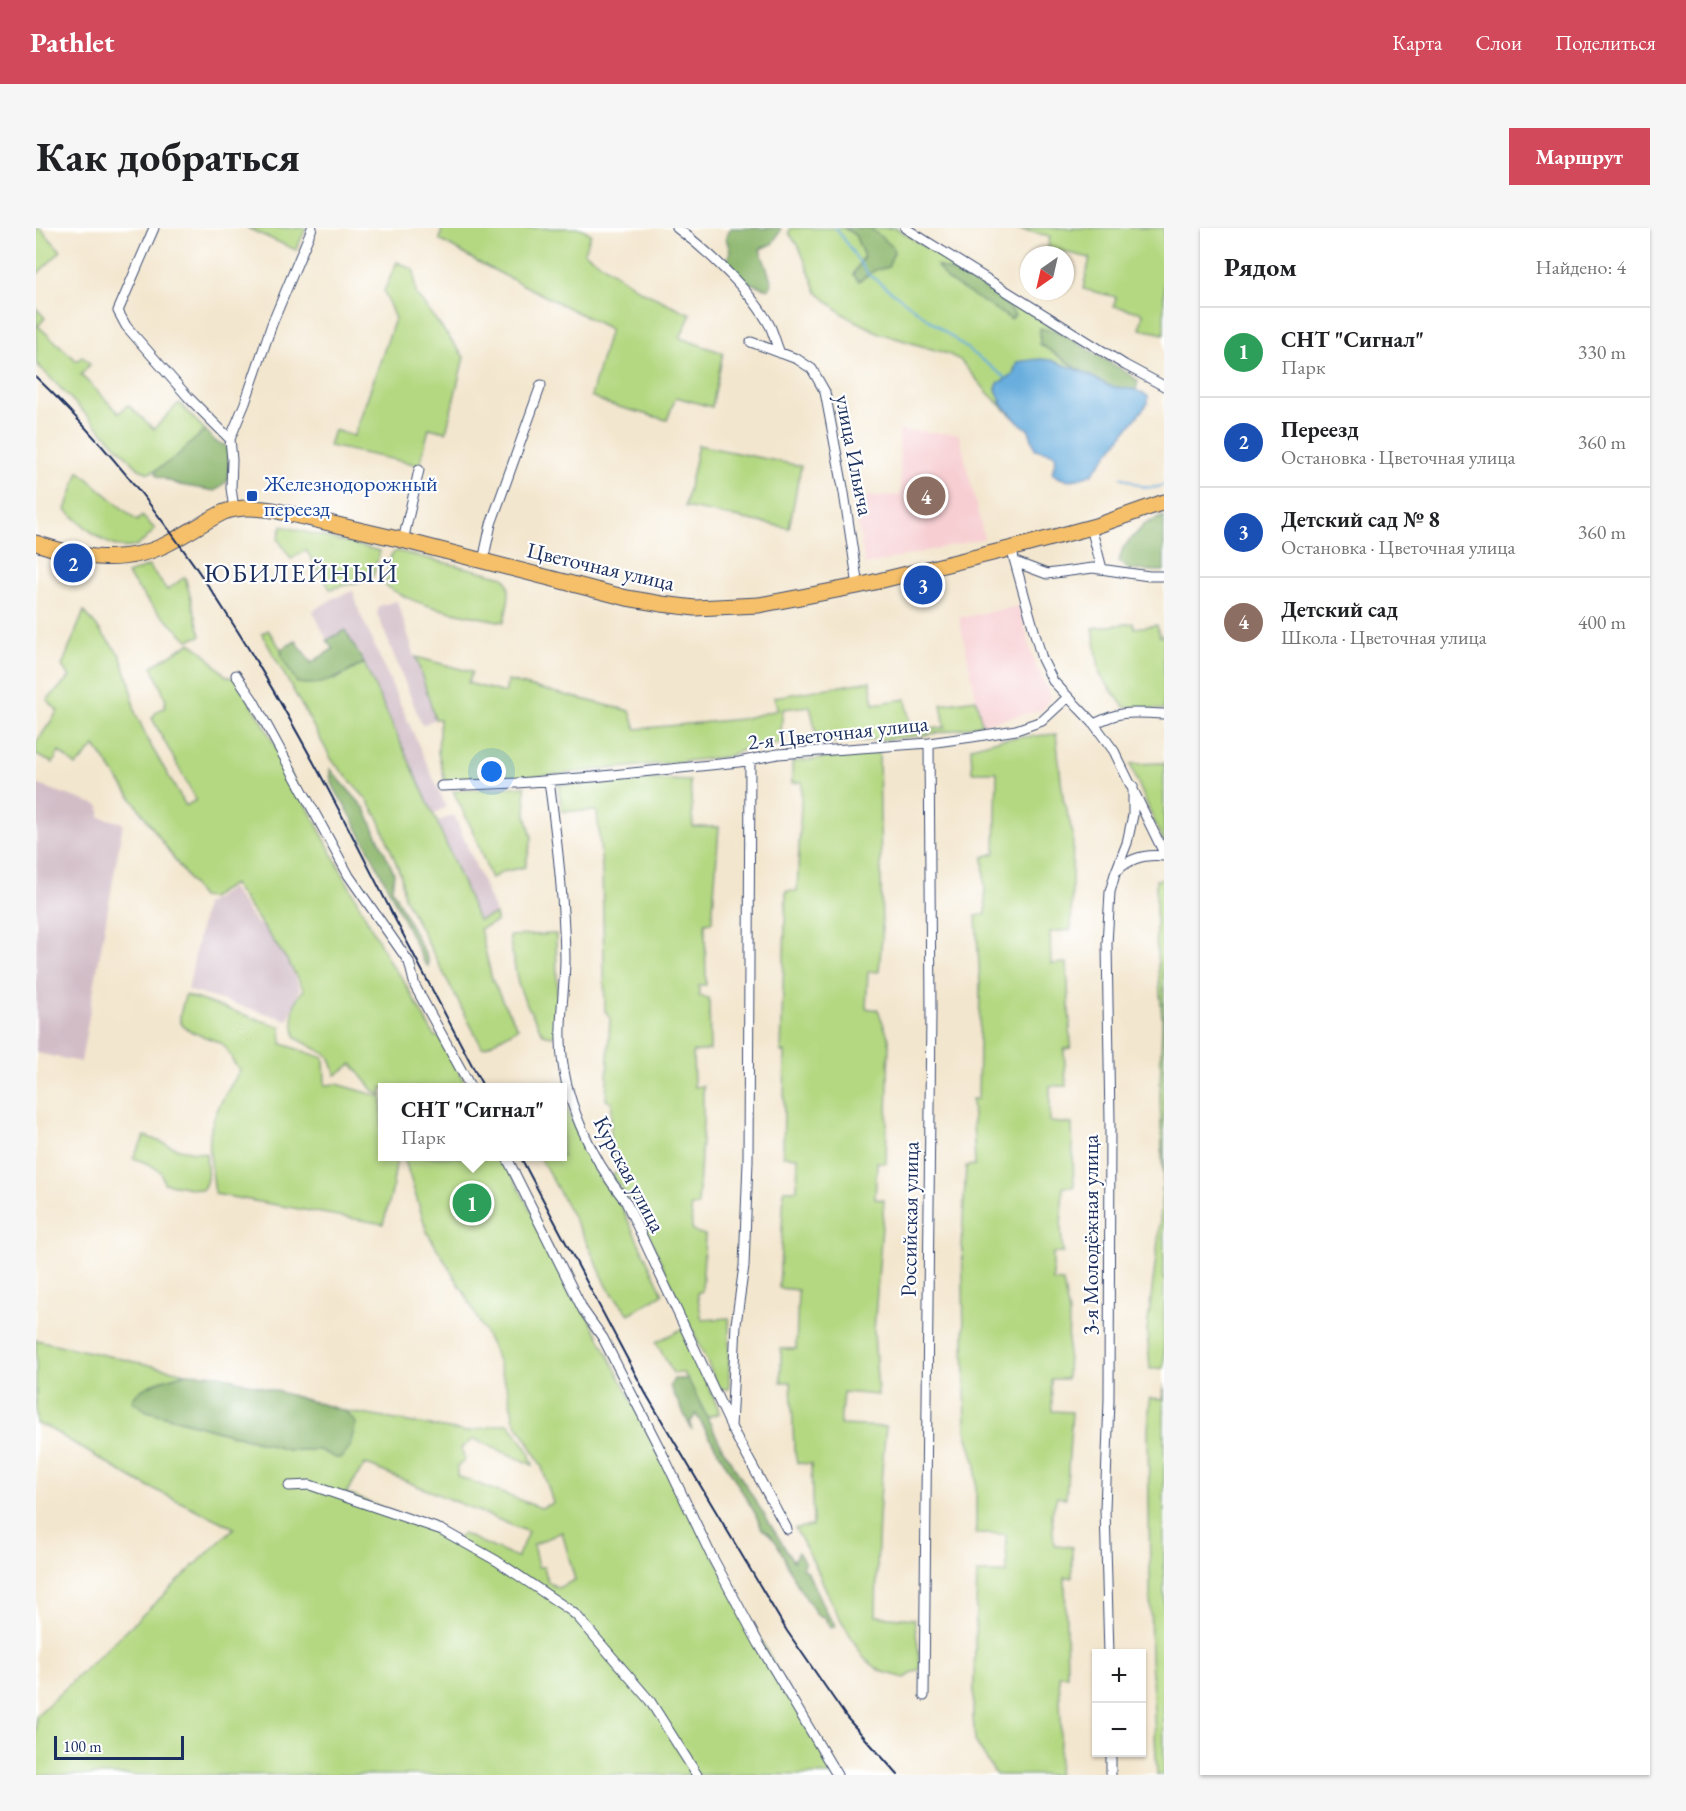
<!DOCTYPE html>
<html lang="ru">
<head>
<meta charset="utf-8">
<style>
  body { margin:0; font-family:"EB Garamond",serif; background:#f6f6f6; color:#202124 }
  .controls { position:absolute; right:18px; bottom:18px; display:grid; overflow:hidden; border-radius:0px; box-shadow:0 2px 4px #0004 }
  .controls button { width:54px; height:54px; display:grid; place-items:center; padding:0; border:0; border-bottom:2px solid #e0e0e0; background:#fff; color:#202124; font:30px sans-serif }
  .compass { position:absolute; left:984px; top:18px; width:54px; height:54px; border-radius:50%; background:#fff; box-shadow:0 2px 4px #0004; rotate:214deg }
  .scale { position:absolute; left:18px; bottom:15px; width:130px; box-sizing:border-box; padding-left:6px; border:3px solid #1b2f5e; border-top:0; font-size:16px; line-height:21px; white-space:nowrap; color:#1b2f5e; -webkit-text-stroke:4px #fff; paint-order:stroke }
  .you { position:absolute; left:456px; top:544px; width:21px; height:21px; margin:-15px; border:4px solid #fff; border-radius:50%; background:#1a73e8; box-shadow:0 0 0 9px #1a73e833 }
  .badge { display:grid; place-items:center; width:39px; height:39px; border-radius:50%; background:#d1495b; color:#fff; font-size:20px; font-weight:700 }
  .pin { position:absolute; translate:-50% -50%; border:3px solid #fff; box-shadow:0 2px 6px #0006 }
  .popup { position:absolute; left:342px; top:855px; width:189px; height:78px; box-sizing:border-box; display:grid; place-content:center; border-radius:0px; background:#fff; filter:drop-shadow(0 2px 4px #0005); font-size:20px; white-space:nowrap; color:#757577 }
  .popup b { font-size:22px; color:#202124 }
  .popup::after { content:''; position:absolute; left:50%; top:100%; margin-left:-12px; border:12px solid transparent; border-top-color:#fff }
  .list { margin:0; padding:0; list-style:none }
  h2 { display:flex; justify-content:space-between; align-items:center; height:78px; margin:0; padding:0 24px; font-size:26px }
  h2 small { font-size:20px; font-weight:400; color:#757577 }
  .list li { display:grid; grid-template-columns:39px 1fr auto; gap:18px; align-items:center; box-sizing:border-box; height:90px; padding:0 24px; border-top:2px solid #e0e0e0 }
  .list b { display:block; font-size:22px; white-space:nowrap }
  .list p { margin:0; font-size:20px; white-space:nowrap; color:#757577 }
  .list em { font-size:20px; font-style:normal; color:#757577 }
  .map { position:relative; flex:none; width:1128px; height:1547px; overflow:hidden; border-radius:0px }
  header { display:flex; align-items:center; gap:36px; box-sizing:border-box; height:84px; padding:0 30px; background:#d1495b; color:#fff }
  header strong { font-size:28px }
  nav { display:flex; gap:33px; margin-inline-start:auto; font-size:21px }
  .intro { display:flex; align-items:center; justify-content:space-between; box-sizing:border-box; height:144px; padding:0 36px }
  h1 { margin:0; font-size:42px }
  .button { padding:15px 27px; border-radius:0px; background:#d1495b; color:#fff; font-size:21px; font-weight:700 }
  main { display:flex; gap:36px; padding:0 36px }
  aside { flex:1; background:#fff; border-radius:0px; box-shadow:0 2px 4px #0004 }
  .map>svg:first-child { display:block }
</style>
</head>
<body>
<header>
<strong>Pathlet</strong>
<nav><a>Карта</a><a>Слои</a><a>Поделиться</a></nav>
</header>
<div class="intro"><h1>Как добраться</h1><a class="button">Маршрут</a></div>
<main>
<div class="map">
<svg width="1128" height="1547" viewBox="0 0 1128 1547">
  <rect width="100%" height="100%" fill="#fff"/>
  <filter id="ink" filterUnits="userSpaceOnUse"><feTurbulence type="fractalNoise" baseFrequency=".0167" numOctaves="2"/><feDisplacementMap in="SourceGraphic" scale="12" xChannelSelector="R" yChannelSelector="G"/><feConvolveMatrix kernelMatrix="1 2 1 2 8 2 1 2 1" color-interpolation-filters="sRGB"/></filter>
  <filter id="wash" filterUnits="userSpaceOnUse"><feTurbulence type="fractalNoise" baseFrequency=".008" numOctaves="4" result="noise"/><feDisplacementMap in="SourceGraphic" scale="24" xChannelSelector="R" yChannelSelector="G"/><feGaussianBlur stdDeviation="1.35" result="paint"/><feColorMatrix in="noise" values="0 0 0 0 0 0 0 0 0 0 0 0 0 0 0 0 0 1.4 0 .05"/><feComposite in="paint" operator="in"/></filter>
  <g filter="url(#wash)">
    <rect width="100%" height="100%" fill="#f3e6ce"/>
    <path fill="#f7cfd3" d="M863,202L923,206L948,310L829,337L819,277L825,269L865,267Z
      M983,378L998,434L1015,469L1006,482L946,496L923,390Z"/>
    <path fill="#d2bdc7" d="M317,363L323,383L410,579L397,586L324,425L309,402L291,412L277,383L296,371Z
      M361,373L399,491L386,497L341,385L343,378Z
      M0,556L64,578V589L87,595L45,834L0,825Z
      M418,587L460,686L442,693L401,594Z
      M195,660L220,695L246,702L248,724L264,761L252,792L152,762L169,677Z"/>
    <path fill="#b4d881" stroke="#688470" stroke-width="1.5" fill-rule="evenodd" d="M0,0H4L25,23L0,47Z
      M211,0H270L260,22Z
      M406,0H545L555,6L548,24L605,63L655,86L644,110L687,125L676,179L640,169L631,192L572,176L555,168L574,101L442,34L404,12Z
      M754,0H808L819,7L828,29L817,46L823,53L839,42L852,39L834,0H860L1027,106L1004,100V116L1047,144C1018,133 1012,130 981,134L977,147L963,155L960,161L966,176L981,193L952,165L924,132L912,126L843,105L807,86L781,64L764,21L753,5ZM902,39L922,45L975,90L942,70Z
      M978,0H1128V106L1104,101L1107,85L1078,78L1080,69L1047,61L1054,30L1012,20L1014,8Z
      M361,34L378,42L380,66L428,129L410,204L393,200L384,237L293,218L298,202L318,208L359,91L348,63Z
      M0,80L9,90L2,98L41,133L46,128L54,136L45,147L83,185L92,177L118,201L143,175L169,202C152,218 135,236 113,245L103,241L0,135Z
      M662,217L765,238L753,300L649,279Z
      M43,243L101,293L106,288L119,301C114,306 110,312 105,315C80,332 47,297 30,282Z
      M246,298L344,323L337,348L327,353L294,361L270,322L255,331L242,311Z
      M361,323L468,349C478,361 470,380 468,394C428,386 382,381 349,357L355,327Z
      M113,338L131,362L149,349L165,408L152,412L114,376L91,346Z
      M48,383L84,427L94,456L99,484L115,518L150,578L160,572L116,490L121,483L128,480L130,472L116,438L154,415L167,424L190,448L200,451L225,491L354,735L366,750L399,809L403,808L431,859L346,860V867L339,864L316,836L300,847L293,828L260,810C256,793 254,774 268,762L251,732L197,656L174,670L165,669L59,518L40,538L23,524L17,535L0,527V515L22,483L11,472L34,449L26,438Z
      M1097,395L1099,400L1121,397L1124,409L1128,406V482L1088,479L1064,447L1057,400Z
      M232,402L245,421L246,430L299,452L328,435L401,594L442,692L460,686V694L444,701L456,751L468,776L482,800L449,819H446L368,669L365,648L343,591L332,573L296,532L226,406Z
      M380,429L436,444L432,455L469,465L472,453L594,483L600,501L705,491L742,482L738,469L834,453L838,476L870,471L875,504L909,499L905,476L940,471L946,496C892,509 837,514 782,514L774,478L747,481L744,516L717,518L689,529L494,549L409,553L402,524L404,491H399Z
      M1020,506L1027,570L1037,606L1035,702L1014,704L1015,736L1031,735L1035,820L1028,821L1030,858H1014V894L1036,896L1038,959H1027L1025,1001L1027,1025H1017V1053L1027,1054L1033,1087L1031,1151H1015L1016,1183L1036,1184L1030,1270L1021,1269L1016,1285L1018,1317L1036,1319V1349H1029L1031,1447H1023L1025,1495L1022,1547H960L939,1513L937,1489L941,1345H971L970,1306H940V1236L930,1203L926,1009L930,938L939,937L936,871H942L944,756L940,688L950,686L947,629L959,625L961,544H936L935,519L966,511Z
      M843,524L846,708L843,744L832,743L830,780L842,782L853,811L850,935L841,934L839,971L848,972L838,1103L842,1167L807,1164L804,1197L850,1199C843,1262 841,1325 840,1388L878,1391L885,1440L869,1450L844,1443L827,1429L799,1382L779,1337L759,1300L777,1298L775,1236L761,1235L758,1221L755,1154H745V1121H760L762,1062L743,1060L748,962H761L762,929L747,928L749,824H745L750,663H761L766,554L756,555V534Z
      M1128,535V616L1094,536Z
      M611,551L654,553L657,599H683L676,694L669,695L670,757H663V768L673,770L674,822L657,824L658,859L667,858V894L662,978H655L656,1003L669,1007L666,1063L661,1065L666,1092L693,1090V1161L684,1162L608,997L594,972L575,948L584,942L574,915L576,874L570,872L574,790L569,783L566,641L561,583H526L522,557Z
      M489,558L490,587L496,610L489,639L466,644L455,651L436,601L417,563Z
      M1128,651V1140L1114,1141L1111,1102L1123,1005L1127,949L1124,870L1126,791L1120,711V652Z
      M520,706L522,805L516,808L507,806L489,773L482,756L473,708Z
      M149,767L245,799L246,816L288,830L289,857L301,856L346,869V928L361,929L355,968L347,996L179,966C177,945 171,921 175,901C179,880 194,860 204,842C195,835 195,824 186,816C177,809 143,805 144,790C144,783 148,774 149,767Z
      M526,871L566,954L578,963L627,1066L593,1086L572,1060L549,1011L504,929L526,928Z
      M109,908L143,921L170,926C171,938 174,952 166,962L128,955L125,944L113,936L97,930Z
      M368,929H466L563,1109L626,1232L799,1547H0V1488L198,1300L99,1252L11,1199L0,1196V1112L150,1145L117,1155L111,1183L252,1222H283L300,1230L320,1195L309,1183L430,1204L472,1195L491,1220L497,1237L438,1211L425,1220L429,1232L421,1239V1248L505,1280L517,1275L506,1239L492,1213L478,1192L472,1163L459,1125L429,1066L391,1004ZM329,1236L492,1304L481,1330L427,1306L421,1311L310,1265ZM526,1304L539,1352L522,1360L512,1354L508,1339H502L497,1317Z
      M646,1101L682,1180L683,1185L670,1190L652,1151L646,1144L637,1145L620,1114Z
      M1128,1156V1547H1121L1115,1429L1112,1202L1114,1170L1127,1171Z"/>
    <path fill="#8fb86f" stroke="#557466" stroke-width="1.5" d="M694,0H744L745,2L736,16L724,21L736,55L733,61C716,57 700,50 690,36L694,23L690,10Z
      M808,0H834L856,18L858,24L852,39L839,42L823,53L817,47L828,28L819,7Z
      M901,38C926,46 964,65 979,87L975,91L910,51Z
      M1004,100L1027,106L1093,146L1102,153L1100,162L1073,158L1047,144L1004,116Z
      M169,202L180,214L189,217L193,224L192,252L179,263L144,257L121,248L119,243L141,228Z
      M1128,288V343L1093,342L1083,333L1087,320L1109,296Z
      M309,402L328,435C305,448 288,460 261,455L246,430L245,421L260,413L275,435L297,421L291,412Z
      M294,541L329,581L358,645L356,661L392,732V738L388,734C363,684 340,632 312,583C305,571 293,556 294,541Z
      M150,1145L184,1147L309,1183L320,1195L313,1221L306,1230H300L283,1222H252L111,1183L96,1173C102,1157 134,1150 150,1145Z
      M638,1151H652L687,1221L757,1333L762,1324L769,1335L766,1340L771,1343L791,1386L800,1398L795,1400L788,1389L781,1387C773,1374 763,1361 756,1347C748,1333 743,1309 726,1301L719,1285L660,1186L654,1195L656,1202L634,1158Z"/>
    <path fill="#67addd" stroke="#416e9e" stroke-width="1.5" d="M1004,131L1015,132L1047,144L1073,158L1100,162L1112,168V175L1056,246C1043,252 1027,255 1016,245L1020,229L1016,225L999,221L993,202L981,193L966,176L960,161L962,155L977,147L981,134Z"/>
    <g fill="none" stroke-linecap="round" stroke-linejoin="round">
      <path stroke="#67addd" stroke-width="2" d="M800,0L831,45L970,150
        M1085,249C1100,256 1112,264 1128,257"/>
    </g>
  </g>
  <g filter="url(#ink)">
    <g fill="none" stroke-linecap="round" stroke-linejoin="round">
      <g stroke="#3b4a6f" stroke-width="11">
        <path id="minor" d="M118,0L82,83L90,98L152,169L194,211L196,232L195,260L198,281
          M641,0C672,23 716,64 734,98C738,107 740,116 744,125
          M869,0L1089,137L1128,158
          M715,114L761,131L776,141L789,164L808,265L822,358
          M194,211L209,175L236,96L276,0
          M1055,299L1066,341
          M367,313L383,242
          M975,320L1006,431L1017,453L1058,496L1078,523L1128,625
          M447,333L455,296L505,157
          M979,334L1011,346L1057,340L1113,348H1128
          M200,447L217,472L313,648L373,734L379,758L435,860
          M1058,496C1088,481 1095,485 1128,486
          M714,532L712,933L708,1038L700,1096L695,1199L751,1301
          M513,553C521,611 528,670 529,730C529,757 524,784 525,812C526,870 554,928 590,974L694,1196
          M405,558L481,555L557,549L703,534L742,526L893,515L936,509L980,502L1006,493L1032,469
          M1082,642C1095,629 1110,626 1128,628
          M470,928L547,1082L567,1110L629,1231L674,1325L723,1416L801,1547
          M253,1258L274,1257L406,1302L461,1333L535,1383L541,1388L614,1473L661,1547
          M1073,1426L1069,1281L1073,1172L1074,893L1071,716L1074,664L1079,646L1091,615L1097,587V558
          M888,1468L895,783L893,515
          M1075,1524V1547"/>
      </g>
      <g stroke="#3b4a6f" stroke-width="17">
        <path id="primary" d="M0,315C44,330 87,338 131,316C150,306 168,294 188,284C205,278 220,280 237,282L362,311L591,370L626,376L659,380L723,377L822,358L989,317L1063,297L1128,274"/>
      </g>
      <use href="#minor" stroke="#fff" stroke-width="9"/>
      <use href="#primary" stroke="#f6c06b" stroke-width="15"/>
      <path stroke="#1b2f5e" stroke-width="2" d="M0,149C160,302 260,496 359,691C388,747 418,803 448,860
        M484,928L610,1166L751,1403L811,1490L862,1547"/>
    </g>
  </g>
  <rect fill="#1a4fb4" stroke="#fff" stroke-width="2" x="210" y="262" width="12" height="12" rx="3"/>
  <g text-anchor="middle" stroke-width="4.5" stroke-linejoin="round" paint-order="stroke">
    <g font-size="22" fill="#1b2f5e" stroke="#fff">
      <text transform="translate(819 227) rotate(79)" y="8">улица Ильича</text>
      <text transform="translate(565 338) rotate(13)" y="8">Цветочная улица</text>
      <text transform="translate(802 504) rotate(-6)" y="8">2-я Цветочная улица</text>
      <text transform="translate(594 946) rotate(62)" y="8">Курская улица</text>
      <text transform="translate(873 991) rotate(-89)" y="8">Российская улица</text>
      <text transform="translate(1054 1007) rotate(-90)" y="8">3-я Молодёжная улица</text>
    </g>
    <g font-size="22" fill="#164399" stroke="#fff" text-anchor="start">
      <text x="228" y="263">Железнодорожный<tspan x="228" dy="25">переезд</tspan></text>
    </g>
    <g font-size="26" letter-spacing="1.5" fill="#1b2f5e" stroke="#fff">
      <text x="265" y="354">ЮБИЛЕЙНЫЙ</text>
    </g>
  </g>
</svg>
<div class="controls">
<button>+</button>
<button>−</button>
</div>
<svg class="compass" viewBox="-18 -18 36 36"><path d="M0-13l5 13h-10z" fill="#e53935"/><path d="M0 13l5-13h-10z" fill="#757577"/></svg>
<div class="scale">100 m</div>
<div class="you"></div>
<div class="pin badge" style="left:436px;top:975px;background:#2e9e5b">1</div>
<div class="popup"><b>СНТ &quot;Сигнал&quot;</b>Парк</div>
<div class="pin badge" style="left:37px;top:335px;background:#1a4fb4">2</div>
<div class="pin badge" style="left:887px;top:357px;background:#1a4fb4">3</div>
<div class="pin badge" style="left:890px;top:268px;background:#8d6e63">4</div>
</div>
<aside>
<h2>Рядом<small>Найдено: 4</small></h2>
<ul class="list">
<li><span class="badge" style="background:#2e9e5b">1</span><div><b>СНТ &quot;Сигнал&quot;</b><p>Парк</p></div><em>330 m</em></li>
<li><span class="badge" style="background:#1a4fb4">2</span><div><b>Переезд</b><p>Остановка · Цветочная улица</p></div><em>360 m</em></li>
<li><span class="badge" style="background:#1a4fb4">3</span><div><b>Детский сад № 8</b><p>Остановка · Цветочная улица</p></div><em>360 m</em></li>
<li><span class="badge" style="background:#8d6e63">4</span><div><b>Детский сад</b><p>Школа · Цветочная улица</p></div><em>400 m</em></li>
</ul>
</aside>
</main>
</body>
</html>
